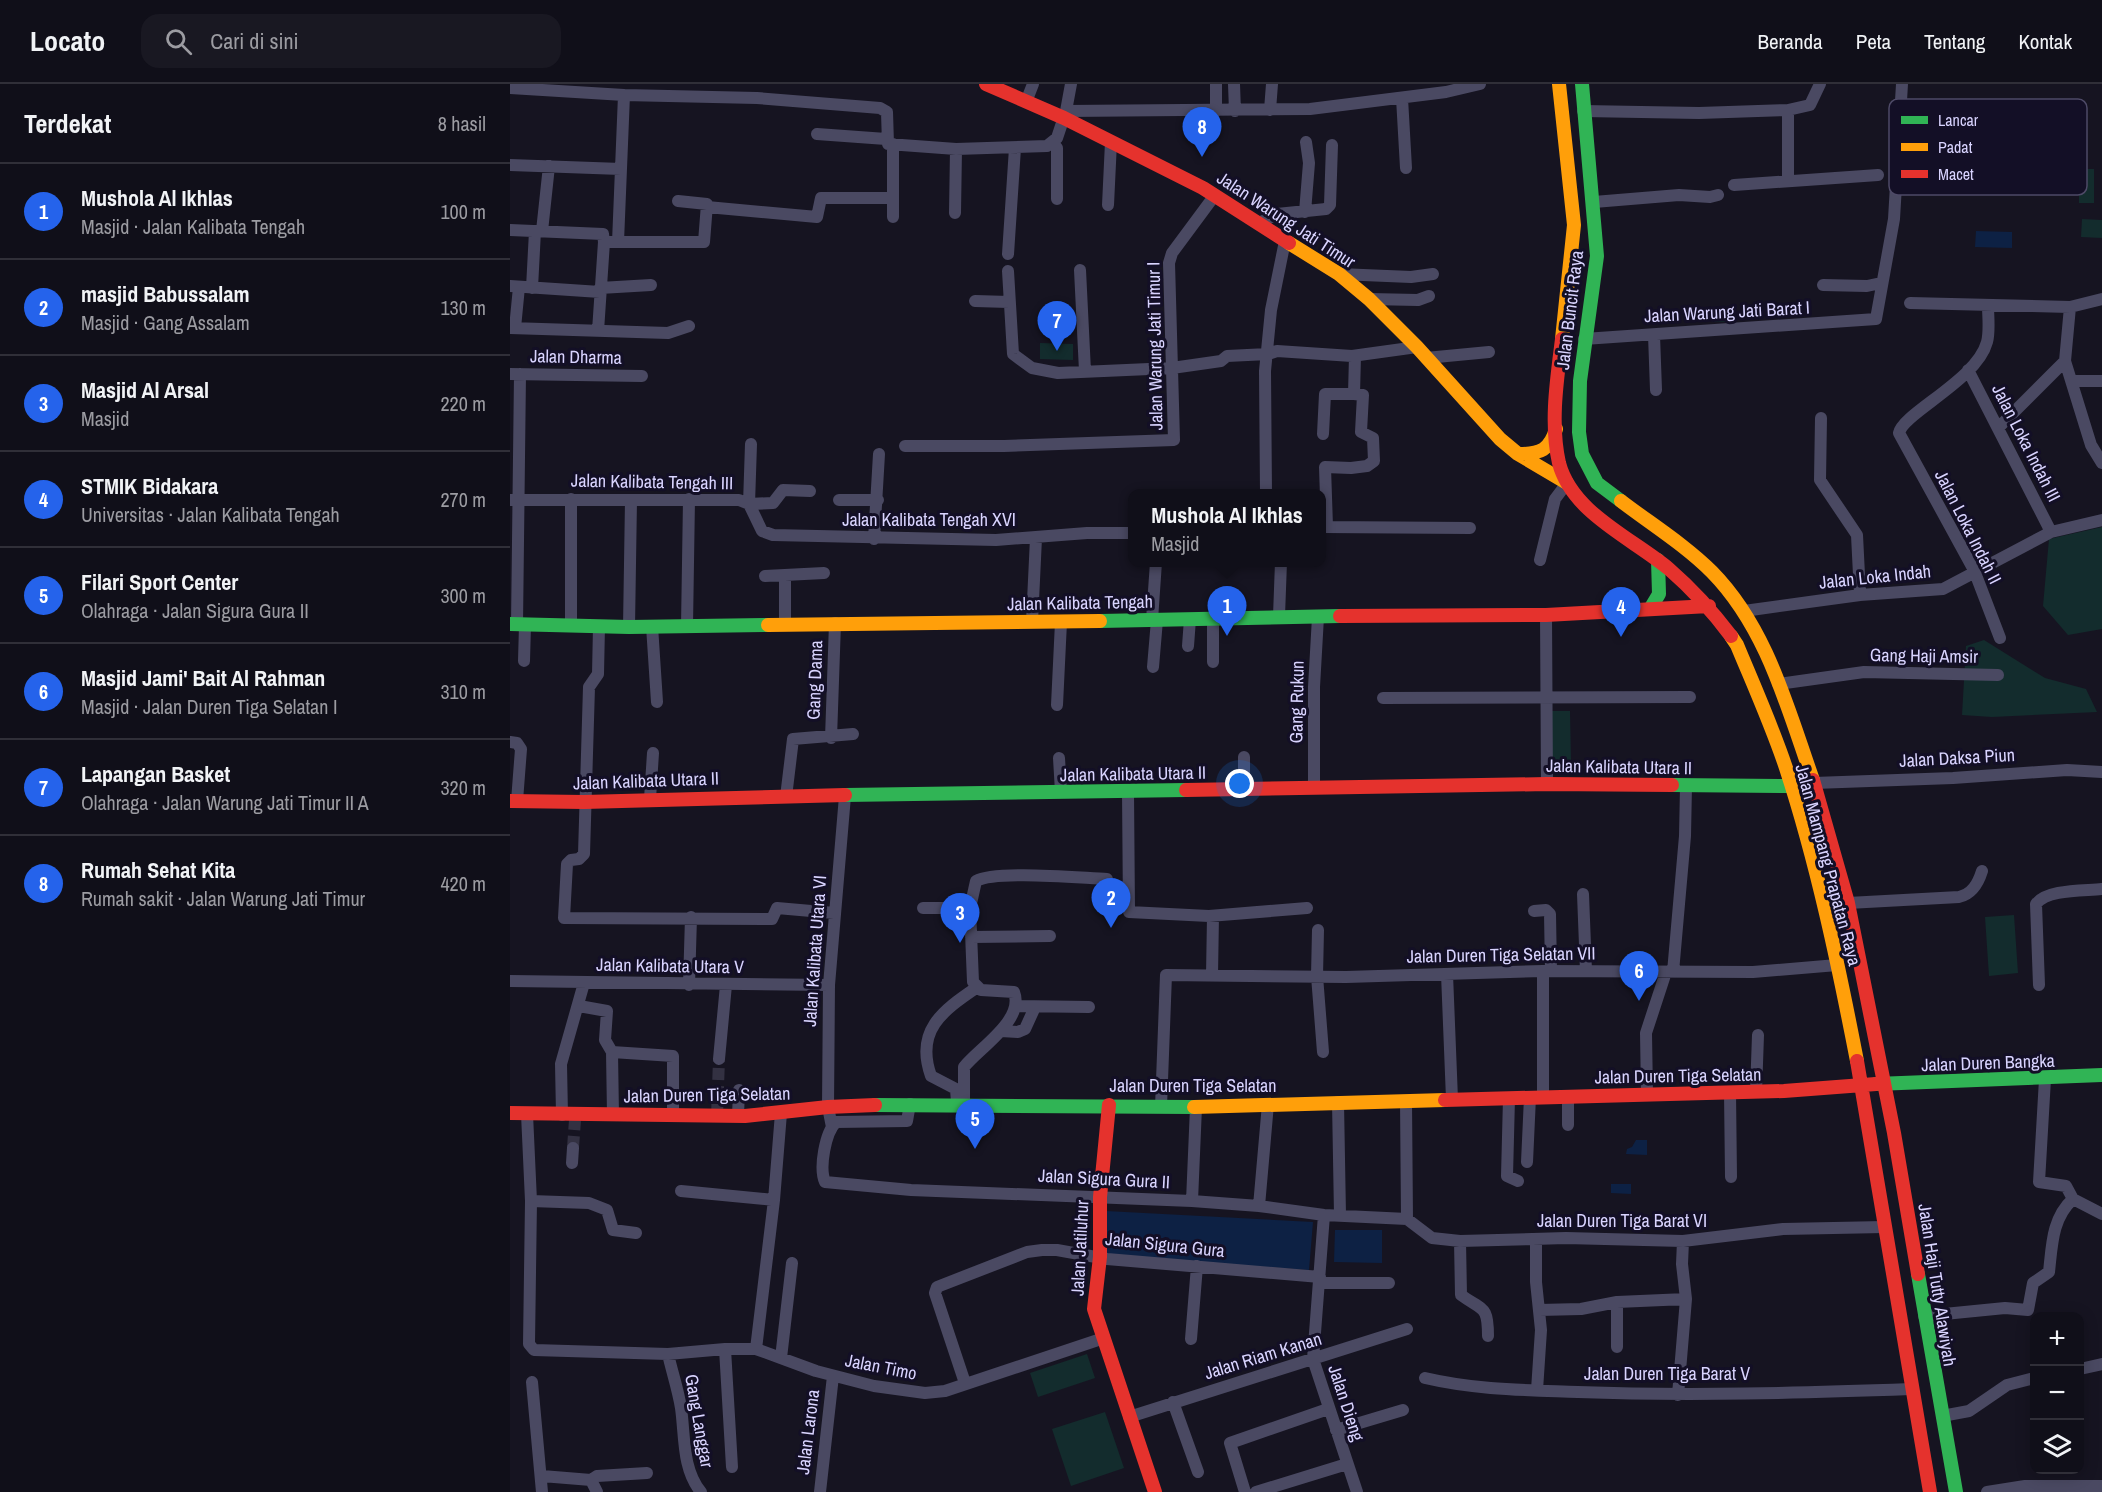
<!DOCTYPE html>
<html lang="id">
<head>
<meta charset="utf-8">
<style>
  body { margin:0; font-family:"Archivo Narrow",sans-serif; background:#191822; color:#f1f3f6 }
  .controls { position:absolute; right:18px; bottom:18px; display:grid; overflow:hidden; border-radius:12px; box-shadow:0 3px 15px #0003 }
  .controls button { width:54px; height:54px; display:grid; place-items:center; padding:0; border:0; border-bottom:2px solid #302f38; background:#100f19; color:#f1f3f6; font:30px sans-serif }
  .you { position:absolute; left:730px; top:700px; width:21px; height:21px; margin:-15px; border:4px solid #fff; border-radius:50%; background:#1a73e8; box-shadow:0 0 0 9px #1a73e833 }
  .badge { display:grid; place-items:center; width:39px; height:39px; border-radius:50%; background:#2563eb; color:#fff; font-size:20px; font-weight:700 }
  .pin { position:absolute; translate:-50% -50px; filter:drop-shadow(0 2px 3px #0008) }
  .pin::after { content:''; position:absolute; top:32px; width:21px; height:18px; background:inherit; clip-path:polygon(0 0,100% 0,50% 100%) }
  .popup { position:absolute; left:618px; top:405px; width:198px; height:78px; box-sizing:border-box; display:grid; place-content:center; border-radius:12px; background:#100f19; filter:drop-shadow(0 2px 4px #0005); font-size:20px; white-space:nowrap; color:#9c9ca2 }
  .popup b { font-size:22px; color:#f1f3f6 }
  .popup::after { content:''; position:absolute; left:50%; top:100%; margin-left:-12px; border:12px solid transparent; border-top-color:#100f19 }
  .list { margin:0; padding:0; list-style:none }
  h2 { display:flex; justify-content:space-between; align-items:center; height:78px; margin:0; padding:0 24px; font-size:26px }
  h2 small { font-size:20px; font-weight:400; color:#9c9ca2 }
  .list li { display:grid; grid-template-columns:39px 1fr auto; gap:18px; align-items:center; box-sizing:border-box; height:96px; padding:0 24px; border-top:2px solid #302f38 }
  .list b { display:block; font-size:22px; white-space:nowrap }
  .list p { margin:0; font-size:20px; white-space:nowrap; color:#9c9ca2 }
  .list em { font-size:20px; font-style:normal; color:#9c9ca2 }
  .icon { flex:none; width:33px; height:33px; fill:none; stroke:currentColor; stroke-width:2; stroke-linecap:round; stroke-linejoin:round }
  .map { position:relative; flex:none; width:1592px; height:1408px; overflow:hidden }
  header { display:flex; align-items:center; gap:36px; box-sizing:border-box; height:84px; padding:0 30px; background:#100f19; border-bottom:2px solid #302f38 }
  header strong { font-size:28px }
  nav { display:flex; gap:33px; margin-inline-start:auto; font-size:21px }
  .search { width:420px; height:54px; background:#191822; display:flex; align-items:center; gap:15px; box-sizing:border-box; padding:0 21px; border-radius:18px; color:#9c9ca2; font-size:22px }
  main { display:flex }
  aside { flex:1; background:#100f19 }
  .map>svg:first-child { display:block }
</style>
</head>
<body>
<header>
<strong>Locato</strong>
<div class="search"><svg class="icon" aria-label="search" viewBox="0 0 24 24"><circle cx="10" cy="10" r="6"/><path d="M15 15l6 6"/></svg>Cari di sini</div>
<nav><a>Beranda</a><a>Peta</a><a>Tentang</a><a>Kontak</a></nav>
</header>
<main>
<aside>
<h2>Terdekat<small>8 hasil</small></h2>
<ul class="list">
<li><span class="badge">1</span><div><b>Mushola Al Ikhlas</b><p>Masjid · Jalan Kalibata Tengah</p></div><em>100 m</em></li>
<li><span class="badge">2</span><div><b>masjid Babussalam</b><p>Masjid · Gang Assalam</p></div><em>130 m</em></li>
<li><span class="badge">3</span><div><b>Masjid Al Arsal</b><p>Masjid</p></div><em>220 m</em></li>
<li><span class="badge">4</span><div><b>STMIK Bidakara</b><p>Universitas · Jalan Kalibata Tengah</p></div><em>270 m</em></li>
<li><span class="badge">5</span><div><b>Filari Sport Center</b><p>Olahraga · Jalan Sigura Gura II</p></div><em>300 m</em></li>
<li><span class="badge">6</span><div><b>Masjid Jami' Bait Al Rahman</b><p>Masjid · Jalan Duren Tiga Selatan I</p></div><em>310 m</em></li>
<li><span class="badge">7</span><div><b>Lapangan Basket</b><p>Olahraga · Jalan Warung Jati Timur II A</p></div><em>320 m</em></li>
<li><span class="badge">8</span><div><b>Rumah Sehat Kita</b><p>Rumah sakit · Jalan Warung Jati Timur</p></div><em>420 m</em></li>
</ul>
</aside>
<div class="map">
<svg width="1592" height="1408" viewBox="0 0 1592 1408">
  <rect width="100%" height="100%" fill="#161421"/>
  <path fill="#132c2d" d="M1569,85H1584V119H1569Z
    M1572,135L1592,136V154L1571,153Z
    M1222,226V238H1202L1201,227Z
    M530,259L563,260V276L530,275Z
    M1592,443V545L1558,551L1533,522L1539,455Z
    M1474,556L1535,594L1576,605L1587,628L1482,633L1452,631L1456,562Z
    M1040,627H1060L1061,680L1041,681Z
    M1504,831L1508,889L1479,892L1475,833Z
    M577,1270L585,1294L528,1313L520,1289Z
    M595,1328L614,1384L561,1402L542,1345Z"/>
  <path fill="#0d2144" d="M1466,147L1502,148V164L1465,163Z
    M1126,1056H1137V1071L1116,1070L1117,1065L1122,1063Z
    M1101,1100H1121V1110L1101,1109Z
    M596,1127L803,1138L799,1186L595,1172Z
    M825,1146H872V1179L824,1178Z"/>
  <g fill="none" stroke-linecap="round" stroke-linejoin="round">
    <path stroke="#333142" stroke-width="12" stroke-dasharray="12 6" stroke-linecap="butt" d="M207,1032L209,975
      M63,1064L65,1036"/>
    <path stroke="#4a4962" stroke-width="12" d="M706,0V27
      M724,0L725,27
      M0,4L114,11
      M892,14L896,84
      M516,18L523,0
      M760,26L762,0
      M556,27L561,0
      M1073,27L1189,29L1278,26L1300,21L1310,0
      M307,50L376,55
      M543,59L547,64V115
      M0,81L111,85
      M1278,97V26
      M1224,101L1368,91
      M1084,118L1169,111L1200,113L1208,111
      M598,121L601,58
      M197,123L307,133L311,114H383
      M795,128L799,79L796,58
      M445,129L446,65
      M383,133V60
      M749,139L767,130L816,125L820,121L822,61
      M0,146L93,150L94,158
      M32,147L39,82
      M108,158L114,11L247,14L370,24L377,28L378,60L446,65L537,62L547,54L556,27L800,25L936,8L970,0
      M498,170L505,64
      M570,186L575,287
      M498,187L503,270L522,284L548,289L662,284L711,277L717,272L758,270L767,267L842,272L907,263
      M829,190L901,193L923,190
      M1313,201L1357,202L1371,199
      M0,202L90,208
      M22,204L25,147
      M90,204L141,201
      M859,215L908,216L919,212
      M465,217L499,218
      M1400,219L1560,223L1592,215
      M1478,221C1478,233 1480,247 1477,258C1467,296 1393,329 1389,349L1464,486L1490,554
      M1560,223L1555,277L1581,361L1592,379
      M0,244L158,249L179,242
      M5,244L9,203
      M88,247L94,158H194L197,120L168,117
      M1144,251L1146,306
      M1074,255L1366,235L1384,135L1392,0
      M916,274L979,268
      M1458,286L1541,448
      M0,290L132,292
      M1563,297H1592
      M1311,334L1310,396L1347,451L1350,511
      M1489,343L1555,277
      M813,350L815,310H844
      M241,360L239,420L263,419L273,406L300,407
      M395,362H494L664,356L659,179L662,169L705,111
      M756,410L755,287L761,226L775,157
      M0,416H229L239,420L252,447L263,451L486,456L577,449H622
      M329,416H368
      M812,443L960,444
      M817,443L815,383L841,384L857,382L864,377L863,354L851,348L853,311L844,310L845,272
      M364,455L369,370
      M1030,476L1045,415L1057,399
      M255,492L314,489
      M1234,527L1350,511L1433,505L1541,448L1592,436
      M1036,531L1037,700
      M769,532L771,478
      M703,535V578
      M642,536L646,478
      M522,538L526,454
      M275,540V491
      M7,541L10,290
      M61,542V415
      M89,542L88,590L79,603L74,770L69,775L61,776L57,780L54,834L262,835L267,824L324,829
      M142,542L147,618
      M177,542L179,415
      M119,543L121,416
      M678,562L680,535
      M14,577L15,541
      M643,583L647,536
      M1268,600L1354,588L1488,591
      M873,614L1180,613
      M547,621L551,538
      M321,654L325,539
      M0,658L7,659L11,665L7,717
      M549,674L551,708
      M1304,699L1443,694L1557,686L1592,688
      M804,704V603L808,533
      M734,706V673
      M618,708L619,828L699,832L797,824
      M276,713L283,655L343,650
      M140,715L143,669
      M1073,810L1076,887
      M1338,819L1449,813C1462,810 1468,800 1472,787
      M413,824H460
      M1024,827L1036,826L1040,830L1041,887
      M808,846L807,892L813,968
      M461,853L540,852
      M1033,887V1012
      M1163,888L1175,752L1176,702
      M937,890L942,1015
      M702,891L703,832
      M0,897L319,901
      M179,901L181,833
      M1529,901L1526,820C1537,805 1574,807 1592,805
      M69,922L97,927L95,956L102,968L163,972V1031
      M506,922L579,923
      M491,947L508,948L515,945L525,923
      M102,968L103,1031
      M209,975L216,901
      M1535,995L1529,1098L1556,1102L1563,1115L1592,1130
      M1220,1008L1221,1093
      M1246,1008L1248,951
      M1137,1010L1136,949L1156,888
      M999,1014L997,1092L1008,1097
      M896,1017L897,1135
      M447,1018L446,1005L421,992C405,947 432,927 466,904
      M828,1018L830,1131
      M454,1019V983C469,964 515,936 504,908L471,906L463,898L460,824L466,797C486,786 570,794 597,795
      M400,1020L397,1037L326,1038C315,1049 309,1084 315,1098L401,1106L682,1117L749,1122L814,1131L897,1135L922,1154L950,1157L1056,1154L1173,1157L1273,1145L1374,1143
      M651,1023L656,891L836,893L1033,887L1243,888L1327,881
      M17,1030L21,1117L19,1260L24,1266L158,1270L215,1265H246L306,1287L364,1302L415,1309L435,1307L594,1254
      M52,1031L51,980L74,899
      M228,1032L229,1006
      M1058,1041V1013
      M322,1043L318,1023L319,901L335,712
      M1017,1078L1020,1013
      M62,1079L63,1064
      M171,1107L264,1116
      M21,1117L79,1119L97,1126L103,1146L126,1149
      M682,1117L686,1023
      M749,1122L758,1020
      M814,1131L803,1275L847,1408
      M1026,1155V1198L1031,1246L1027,1306
      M950,1157L951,1211C973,1227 978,1221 978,1252
      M809,1199H879
      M1029,1226L1071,1225L1107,1218L1176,1215
      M1414,1232L1495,1224L1518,1226L1523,1199L1539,1188C1542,1161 1542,1134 1563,1115
      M681,1255L687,1182
      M1107,1263V1218
      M215,1265L222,1383
      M246,1265L264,1116L271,1029
      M158,1270C162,1288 168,1305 171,1324C175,1352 172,1385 191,1408
      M271,1274L282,1179
      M1570,1285L1592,1280
      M915,1294C966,1306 1016,1306 1068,1308C1179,1312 1290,1309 1401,1305
      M22,1298L32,1408
      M455,1299L425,1209L427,1203L517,1168L532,1166H547L597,1175L810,1193
      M1168,1311L1176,1215L1172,1180L1173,1157
      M663,1318L688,1388
      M1432,1332L1459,1327L1497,1301L1524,1294
      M619,1333L897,1245
      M826,1346L893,1326
      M32,1392L81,1396L87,1408
      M81,1396L87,1392L137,1389
      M310,1408L323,1292
      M735,1408L720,1359L818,1325
      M746,1408L837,1380
      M1477,1408L1515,1402H1592"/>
    <path stroke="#30b455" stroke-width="14" d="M1072,0L1087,172L1070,297L1069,348L1072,370L1087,399L1111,417
      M1140,525L1149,510L1148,476
      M590,537L830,532
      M0,540L119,543L258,541
      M1162,701L1281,702
      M335,711L676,706
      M1366,1000L1592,991
      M365,1021L684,1023
      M1408,1190L1446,1408"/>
    <path stroke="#ff9f0a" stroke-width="14" d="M1049,0L1064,141L1052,255
      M779,159L829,190L859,215L907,263L990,355L1008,370L1057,399
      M1009,370C1030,370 1040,366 1046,345
      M1111,417C1141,440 1175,461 1202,488C1257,544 1277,623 1303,696
      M258,541L590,537
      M1221,552L1227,561C1244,602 1262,642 1276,684C1307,779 1328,879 1347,977
      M684,1023L935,1016"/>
    <path stroke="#e5322d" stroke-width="14" d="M476,0L554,34L693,104L779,159
      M1052,255C1047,295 1040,339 1049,379C1062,429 1122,454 1159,485C1182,505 1203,528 1221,552
      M830,532L1036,531L1199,522
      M1303,696L1338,819L1384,1049L1408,1190
      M676,706L1037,700L1162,701
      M0,717L74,718L335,711
      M1347,977L1420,1408
      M935,1016L1274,1007L1366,1000
      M599,1021L590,1113V1173L584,1225L645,1408
      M0,1029L235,1032L318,1023L365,1021"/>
  </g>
  <g text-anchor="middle" stroke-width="6" stroke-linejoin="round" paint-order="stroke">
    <g font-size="18" fill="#d9d4ff" stroke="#130f26">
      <text transform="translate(776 136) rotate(33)" y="6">Jalan Warung Jati Timur</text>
      <text transform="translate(1060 226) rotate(-83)" y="6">Jalan Buncit Raya</text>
      <text transform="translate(1217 228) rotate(-3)" y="6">Jalan Warung Jati Barat I</text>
      <text transform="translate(645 262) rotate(-91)" y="6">Jalan Warung Jati Timur I</text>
      <text transform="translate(66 273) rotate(1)" y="6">Jalan Dharma</text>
      <text transform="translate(1516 359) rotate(63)" y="6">Jalan Loka Indah III</text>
      <text transform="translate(142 398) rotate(1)" y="6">Jalan Kalibata Tengah III</text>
      <text x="419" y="442">Jalan Kalibata Tengah XVI</text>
      <text transform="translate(1458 443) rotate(63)" y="6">Jalan Loka Indah II</text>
      <text transform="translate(1365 493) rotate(-6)" y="6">Jalan Loka Indah</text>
      <text transform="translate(570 519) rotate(-1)" y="6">Jalan Kalibata Tengah</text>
      <text transform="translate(1414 572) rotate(1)" y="6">Gang Haji Amsir</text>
      <text transform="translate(305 596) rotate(-88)" y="6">Gang Dama</text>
      <text transform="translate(787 618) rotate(-89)" y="6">Gang Rukun</text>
      <text transform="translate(1447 674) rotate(-3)" y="6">Jalan Daksa Piun</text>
      <text transform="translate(1109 683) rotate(1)" y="6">Jalan Kalibata Utara II</text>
      <text transform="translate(623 690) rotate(-1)" y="6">Jalan Kalibata Utara II</text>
      <text transform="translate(136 697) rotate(-2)" y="6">Jalan Kalibata Utara II</text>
      <text transform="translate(1318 781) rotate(75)" y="6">Jalan Mampang Prapatan Raya</text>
      <text transform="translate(305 867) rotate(-86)" y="6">Jalan Kalibata Utara VI</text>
      <text transform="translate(991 871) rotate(-1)" y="6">Jalan Duren Tiga Selatan VII</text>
      <text transform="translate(160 882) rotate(1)" y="6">Jalan Kalibata Utara V</text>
      <text transform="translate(1478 979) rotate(-2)" y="6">Jalan Duren Bangka</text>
      <text transform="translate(1168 992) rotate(-1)" y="6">Jalan Duren Tiga Selatan</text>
      <text x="683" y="1008">Jalan Duren Tiga Selatan</text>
      <text transform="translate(197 1011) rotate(-1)" y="6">Jalan Duren Tiga Selatan</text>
      <text transform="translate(594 1095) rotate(3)" y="6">Jalan Sigura Gura II</text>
      <text x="1112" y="1143">Jalan Duren Tiga Barat VI</text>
      <text transform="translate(655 1161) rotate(6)" y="6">Jalan Sigura Gura</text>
      <text transform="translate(570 1164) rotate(-87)" y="6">Jalan Jatiluhur</text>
      <text transform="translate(1427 1201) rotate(81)" y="6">Jalan Haji Tutty Alawiyah</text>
      <text transform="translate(753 1272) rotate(-17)" y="6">Jalan Riam Kanan</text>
      <text transform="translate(371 1283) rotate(11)" y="6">Jalan Timo</text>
      <text x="1157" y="1296">Jalan Duren Tiga Barat V</text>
      <text transform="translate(836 1319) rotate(72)" y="6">Jalan Dieng</text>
      <text transform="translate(189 1337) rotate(80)" y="6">Gang Langgar</text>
      <text transform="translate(298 1348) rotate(-83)" y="6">Jalan Larona</text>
    </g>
  </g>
  <rect x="1379" y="15" width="198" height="96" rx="9" fill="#130f26" stroke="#4e4a67" stroke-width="1.5"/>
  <rect x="1391" y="32" width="27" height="8" fill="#30b455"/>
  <rect x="1391" y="59" width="27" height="8" fill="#ff9f0a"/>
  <rect x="1391" y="86" width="27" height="8" fill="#e5322d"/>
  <g font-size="16" fill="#d9d4ff">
    <text x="1428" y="42">Lancar</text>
    <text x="1428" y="69">Padat</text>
    <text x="1428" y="96">Macet</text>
  </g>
</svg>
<div class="controls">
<button>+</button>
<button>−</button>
<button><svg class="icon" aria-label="layers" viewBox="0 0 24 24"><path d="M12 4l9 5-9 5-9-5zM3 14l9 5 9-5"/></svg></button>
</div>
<div class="you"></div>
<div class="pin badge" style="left:717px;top:552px">1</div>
<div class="popup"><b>Mushola Al Ikhlas</b>Masjid</div>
<div class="pin badge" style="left:601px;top:844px">2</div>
<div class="pin badge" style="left:450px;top:859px">3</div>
<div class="pin badge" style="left:1111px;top:553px">4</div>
<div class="pin badge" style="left:465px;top:1065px">5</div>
<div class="pin badge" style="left:1129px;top:917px">6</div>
<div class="pin badge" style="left:547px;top:267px">7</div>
<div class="pin badge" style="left:692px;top:73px">8</div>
</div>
</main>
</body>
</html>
